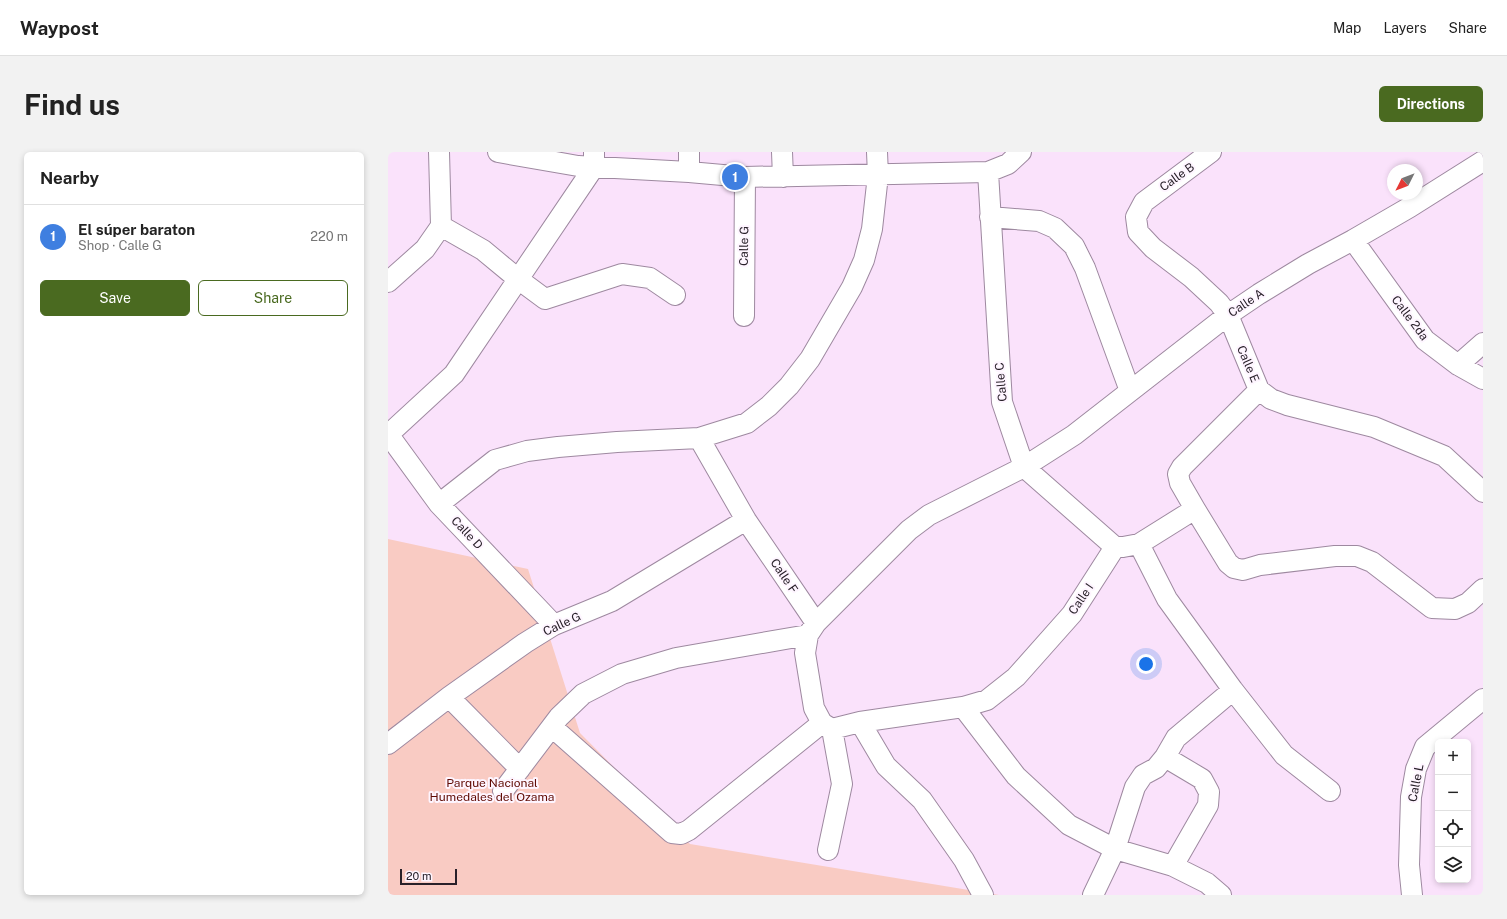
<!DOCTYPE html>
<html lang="en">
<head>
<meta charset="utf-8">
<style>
  body { margin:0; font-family:"Public Sans",sans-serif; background:#f2f2f2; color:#222 }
  .controls { position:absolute; right:12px; bottom:12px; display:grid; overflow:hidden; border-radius:6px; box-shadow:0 2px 6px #0003 }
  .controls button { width:36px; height:36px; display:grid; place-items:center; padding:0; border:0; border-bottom:1px solid #e0e0e0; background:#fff; color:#222; font:20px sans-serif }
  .compass { position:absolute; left:999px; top:12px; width:36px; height:36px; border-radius:50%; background:#fff; box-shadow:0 2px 6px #0003; rotate:228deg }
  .scale { position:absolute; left:12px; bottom:10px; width:57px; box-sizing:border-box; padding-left:4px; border:2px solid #29212a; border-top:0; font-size:11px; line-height:14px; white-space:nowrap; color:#29212a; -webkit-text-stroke:3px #fef5ff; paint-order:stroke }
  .you { position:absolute; left:758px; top:512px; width:14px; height:14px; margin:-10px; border:3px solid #fff; border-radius:50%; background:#1a73e8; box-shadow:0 0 0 6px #1a73e833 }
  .badge { display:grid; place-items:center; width:26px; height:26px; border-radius:50%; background:#4a6a20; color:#fff; font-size:13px; font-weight:700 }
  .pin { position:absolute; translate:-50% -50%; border:2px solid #fff; box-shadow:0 1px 4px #0006 }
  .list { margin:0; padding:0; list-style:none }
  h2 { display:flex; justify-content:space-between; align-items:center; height:52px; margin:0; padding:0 16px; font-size:17px }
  h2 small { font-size:13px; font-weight:400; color:#767676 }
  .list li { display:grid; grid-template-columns:26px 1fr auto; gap:12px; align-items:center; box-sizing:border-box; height:64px; padding:0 16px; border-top:1px solid #e0e0e0 }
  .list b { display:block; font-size:15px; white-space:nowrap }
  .list p { margin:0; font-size:13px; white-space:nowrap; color:#767676 }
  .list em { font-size:13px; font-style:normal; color:#767676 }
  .actions { display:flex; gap:8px; padding:12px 16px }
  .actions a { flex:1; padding:9px 0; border:1px solid #4a6a20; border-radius:6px; text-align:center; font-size:14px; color:#4a6a20 }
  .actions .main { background:#4a6a20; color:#fff }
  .icon { flex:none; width:22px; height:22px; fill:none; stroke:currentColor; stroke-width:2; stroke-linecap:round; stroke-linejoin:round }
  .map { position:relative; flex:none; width:1095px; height:743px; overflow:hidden; border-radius:6px }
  header { display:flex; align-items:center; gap:24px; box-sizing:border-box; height:56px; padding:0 20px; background:#fff; border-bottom:1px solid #e0e0e0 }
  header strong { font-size:19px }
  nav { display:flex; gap:22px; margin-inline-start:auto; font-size:14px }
  .intro { display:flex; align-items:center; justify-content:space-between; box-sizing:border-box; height:96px; padding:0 24px }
  h1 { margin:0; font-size:28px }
  .button { padding:10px 18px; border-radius:6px; background:#4a6a20; color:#fff; font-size:14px; font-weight:700 }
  main { display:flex; gap:24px; padding:0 24px }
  aside { flex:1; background:#fff; border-radius:6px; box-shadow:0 2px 6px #0003 }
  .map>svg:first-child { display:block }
</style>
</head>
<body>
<header>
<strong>Waypost</strong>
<nav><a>Map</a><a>Layers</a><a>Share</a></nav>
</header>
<div class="intro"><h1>Find us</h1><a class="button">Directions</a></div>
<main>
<aside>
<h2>Nearby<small></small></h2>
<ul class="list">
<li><span class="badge" style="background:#3f7fe0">1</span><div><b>El súper baraton</b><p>Shop · Calle G</p></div><em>220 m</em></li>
</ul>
<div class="actions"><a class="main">Save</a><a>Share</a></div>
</aside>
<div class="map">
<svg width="1095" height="743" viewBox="0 0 1095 743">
  <rect width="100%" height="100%" fill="#fae2fb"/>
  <path fill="#f9cbc3" d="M0,387L140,417L192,581L302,692L611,743H0Z"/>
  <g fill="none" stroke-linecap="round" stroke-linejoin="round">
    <g stroke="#9e89a0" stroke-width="22">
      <path id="street" d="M110,0L190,14L301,20L357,25L600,20L620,12L633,0
        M301,0V20
        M394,0L395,25
        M823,0L756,50L748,65L750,80L765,96L803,125L831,151L840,163L871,238L883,247L899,253L986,275L1056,304L1095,340
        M600,20L614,250L636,315L727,395
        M602,65L651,69L667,76L686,94L697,116L742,239
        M53,74L95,98L130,127L157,147L234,122L262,126L287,143
        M965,88L1037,188L1070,213L1095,227
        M0,130L37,97L53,74L51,0
        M356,164L357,25
        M1070,213L1095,191
        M0,282L51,352L166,473
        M1,282L66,222L206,15V0
        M311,286L358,368L428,471L420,483L417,501L426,556L434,571
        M51,352L107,308L139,299L170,295L229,290L311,286L359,271L381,254L401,234L422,207L464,135L476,108L484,77L490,23L489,0
        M807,357L840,411L846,416L855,418L872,413L947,404H969L984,410L1044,456L1067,457L1080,451L1095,437
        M751,392L779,447L845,538L896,603L942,639
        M428,471L521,378L541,363L636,315L686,283L840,163L871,142L920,112L965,88L1022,55L1095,9
        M61,545L132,617
        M575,555L628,624L681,673L727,697L785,714L819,731L833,743
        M472,570L498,614L534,648L576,708L595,743
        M434,571L444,577L472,570L575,555L599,548L628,525L684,462L727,395H735L751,392L807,357L792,331L790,322L794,315L871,238
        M164,575L284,681L293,682L301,678L434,571
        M0,592L61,545L137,491L166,473L224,449L358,368
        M777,605L814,627L821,640L820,653L785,714
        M115,639L171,565L195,542L234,522L288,506L420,483
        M440,698L454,632L444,577
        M705,743L727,697L747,635L755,623L768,616L777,605L788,586L845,538
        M1024,743L1021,713L1023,645L1028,617L1037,595L1095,547"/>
    </g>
    <use href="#street" stroke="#fff" stroke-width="20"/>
  </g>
  <g text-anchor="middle" stroke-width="4" stroke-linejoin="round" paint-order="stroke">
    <g font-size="12" fill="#29212a" stroke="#fef5ff">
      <text transform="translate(789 25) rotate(-36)" y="4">Calle B</text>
      <text transform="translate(356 94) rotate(-89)" y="4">Calle G</text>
      <text transform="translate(858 151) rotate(-34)" y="4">Calle A</text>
      <text transform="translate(1022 166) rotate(53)" y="4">Calle 2da</text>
      <text transform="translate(860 212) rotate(67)" y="4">Calle E</text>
      <text transform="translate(613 230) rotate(-95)" y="4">Calle C</text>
      <text transform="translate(79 381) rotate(47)" y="4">Calle D</text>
      <text transform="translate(396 424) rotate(56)" y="4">Calle F</text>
      <text transform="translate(693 447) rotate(-56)" y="4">Calle I</text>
      <text transform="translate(174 472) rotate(-25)" y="4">Calle G</text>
      <text transform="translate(1028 631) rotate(-79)" y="4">Calle L</text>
    </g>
    <g font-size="12" fill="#600b04" stroke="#fef5ff">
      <text x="104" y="635">Parque Nacional<tspan x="104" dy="14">Humedales del Ozama</tspan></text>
    </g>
  </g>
</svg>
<div class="controls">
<button>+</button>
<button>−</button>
<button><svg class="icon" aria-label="locate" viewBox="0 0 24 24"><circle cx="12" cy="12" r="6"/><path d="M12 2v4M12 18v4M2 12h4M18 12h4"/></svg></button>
<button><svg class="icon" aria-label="layers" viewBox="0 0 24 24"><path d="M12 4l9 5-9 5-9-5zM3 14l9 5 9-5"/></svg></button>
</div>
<svg class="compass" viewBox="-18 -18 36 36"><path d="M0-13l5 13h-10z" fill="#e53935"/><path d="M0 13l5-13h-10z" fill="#767676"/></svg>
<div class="scale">20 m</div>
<div class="you"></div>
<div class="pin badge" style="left:347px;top:25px;background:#3f7fe0">1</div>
</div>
</main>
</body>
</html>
